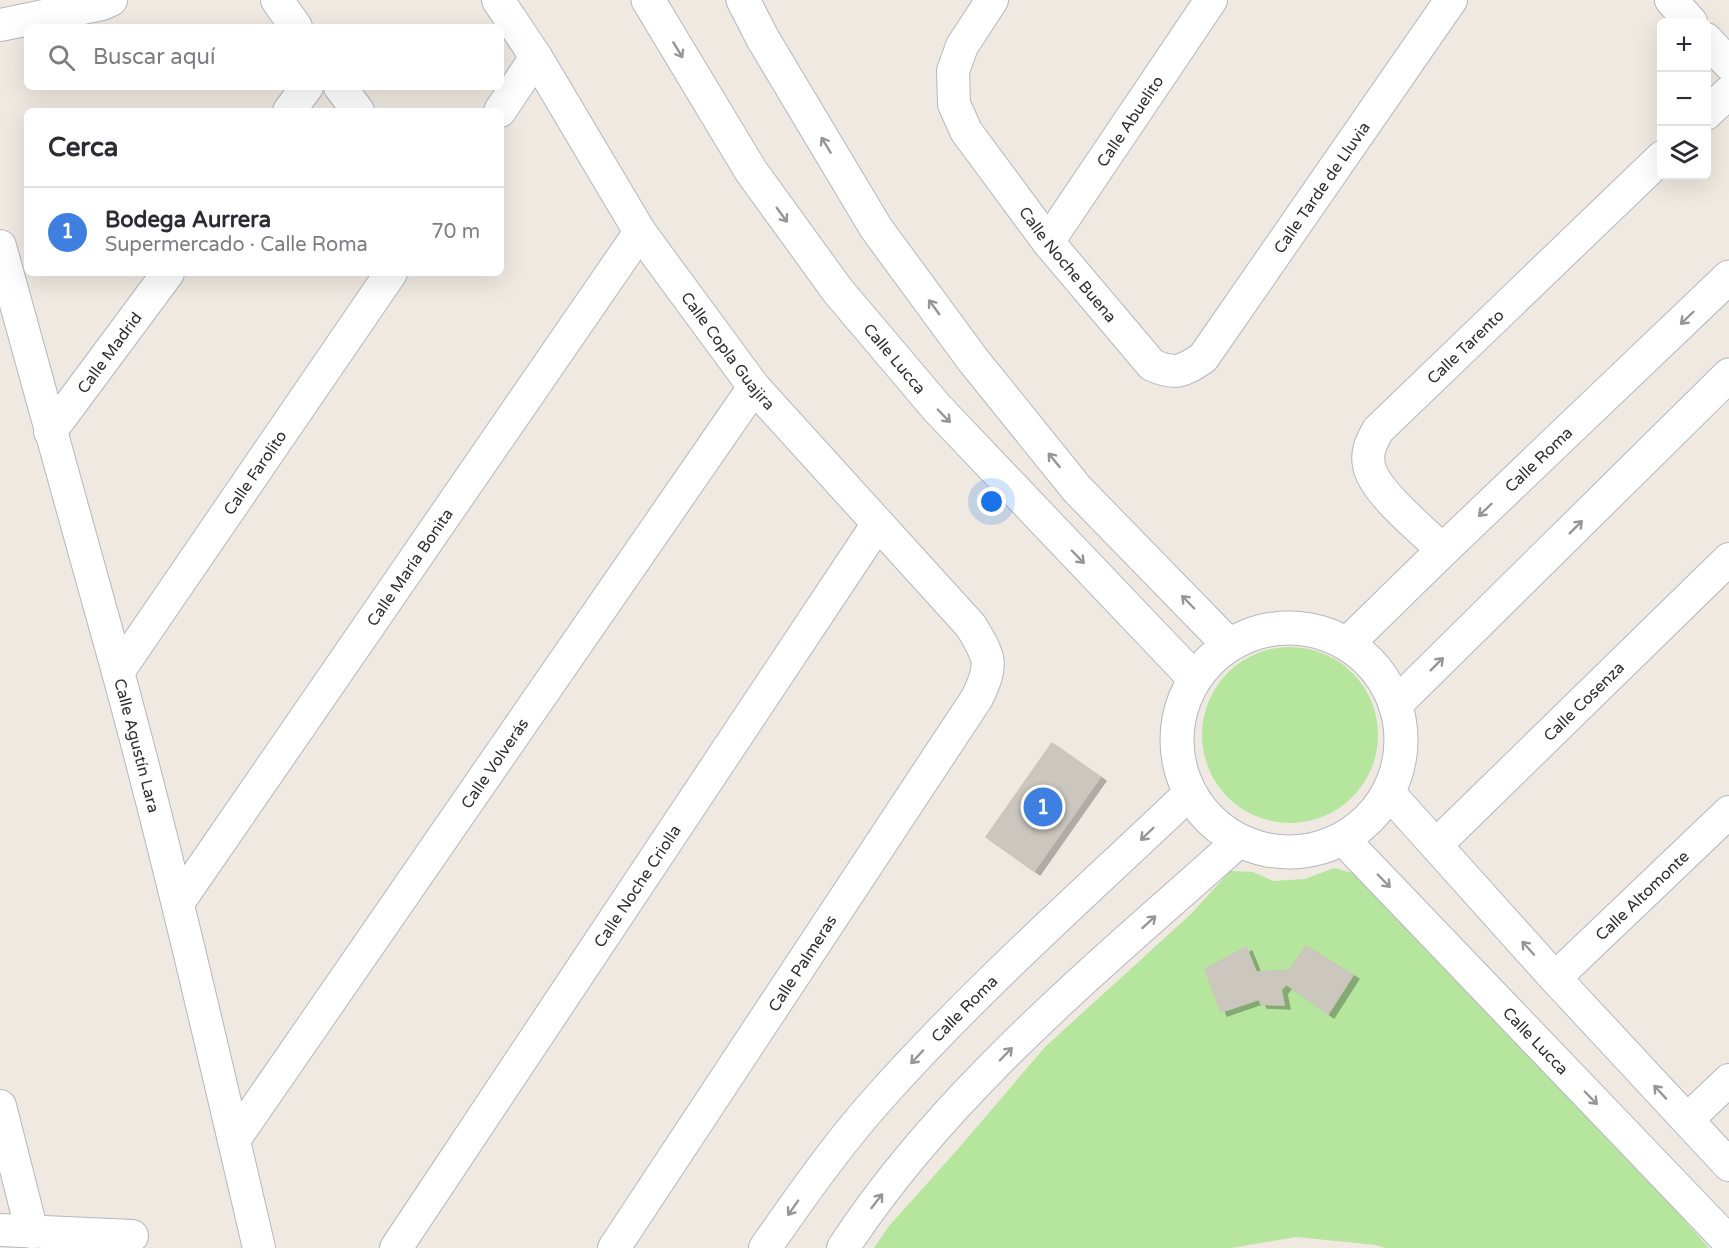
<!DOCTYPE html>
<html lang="es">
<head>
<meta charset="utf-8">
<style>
  body { margin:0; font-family:"Varela Round",sans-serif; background:#f7f7f7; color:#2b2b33 }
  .controls { position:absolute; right:18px; top:18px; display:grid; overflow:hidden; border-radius:9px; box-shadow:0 6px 24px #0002 }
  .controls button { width:54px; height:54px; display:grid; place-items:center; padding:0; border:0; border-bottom:2px solid #e1e1e2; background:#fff; color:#2b2b33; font:30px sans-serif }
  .you { position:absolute; left:992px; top:502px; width:21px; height:21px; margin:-15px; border:4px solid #fff; border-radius:50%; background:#1a73e8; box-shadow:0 0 0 9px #1a73e833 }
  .badge { display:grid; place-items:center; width:39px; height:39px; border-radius:50%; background:#4264fb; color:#fff; font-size:20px; font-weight:700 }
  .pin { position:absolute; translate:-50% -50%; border:3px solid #fff; box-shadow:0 2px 6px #0006 }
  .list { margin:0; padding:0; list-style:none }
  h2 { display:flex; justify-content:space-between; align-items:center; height:78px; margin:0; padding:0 24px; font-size:26px }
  h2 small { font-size:20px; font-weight:400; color:#7c7c81 }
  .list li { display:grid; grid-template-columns:39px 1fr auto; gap:18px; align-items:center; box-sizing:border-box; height:90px; padding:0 24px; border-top:2px solid #e1e1e2 }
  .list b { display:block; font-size:22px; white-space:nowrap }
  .list p { margin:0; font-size:20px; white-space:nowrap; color:#7c7c81 }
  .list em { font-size:20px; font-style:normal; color:#7c7c81 }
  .icon { flex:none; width:33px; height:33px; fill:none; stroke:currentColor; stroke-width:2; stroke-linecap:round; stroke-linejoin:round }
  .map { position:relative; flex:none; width:1729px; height:1248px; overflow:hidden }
  .search { position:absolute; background:#fff; box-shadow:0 6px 24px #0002; left:24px; top:24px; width:480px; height:66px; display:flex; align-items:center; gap:15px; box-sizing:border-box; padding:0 21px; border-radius:9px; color:#7c7c81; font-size:22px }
  .panel { position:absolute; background:#fff; box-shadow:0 6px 24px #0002; left:24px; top:108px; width:480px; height:168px; border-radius:9px }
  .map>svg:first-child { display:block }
</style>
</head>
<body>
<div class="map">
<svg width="1729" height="1248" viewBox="0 0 1729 1248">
  <defs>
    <filter id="shadow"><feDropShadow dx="6" dy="4" stdDeviation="0" flood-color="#0004"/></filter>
  </defs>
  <rect width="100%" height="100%" fill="#efe9e1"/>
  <path fill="#b6e59e" d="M1202 735a88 88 0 1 1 176 0a88 88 0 1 1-176 0Z
    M1334,868L1356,874L1633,1162L1709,1248H1385L1376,1245L1296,1237L1231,1248H874L889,1226L958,1149L1045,1047L1191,914L1230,871L1253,872L1273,881L1305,879Z"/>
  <path fill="#cbc7bf" stroke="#cbc5ba" stroke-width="1.5" filter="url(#shadow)" d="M1052,743L1100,777L1034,871L986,837Z
    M1306,946L1353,975L1328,1014L1286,984L1281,990L1284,1005L1261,1004L1259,999L1221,1012L1205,969L1246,947L1256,972L1290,970Z"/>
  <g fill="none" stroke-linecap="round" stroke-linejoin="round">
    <g stroke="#b4b7c1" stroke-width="34">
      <g id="minor">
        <path d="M277,0L296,27"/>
        <path id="s1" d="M498,0L536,57L640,232L754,387L971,626C990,658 994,663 977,698L614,1248"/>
        <path id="s2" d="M992,0L962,46L953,71L954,104L966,131L1048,242L1152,365C1175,375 1182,372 1203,358L1451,0"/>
        <path d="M1671,0L1691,22"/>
        <path d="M0,25L102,4L111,0"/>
        <path d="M1706,39L1729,64"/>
        <path d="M340,87L358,111"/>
        <path d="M289,111L307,87"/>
        <path d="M500,111L536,57"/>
        <path d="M1706,114L1729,92"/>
        <path id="s3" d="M1048,242L1211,0"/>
        <path id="s4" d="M0,246C38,388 79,530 118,672C170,863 214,1055 259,1248"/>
        <path id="s5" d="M50,432L168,273"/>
        <path id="s6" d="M1443,550C1424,532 1372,490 1369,465C1366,451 1372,441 1378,430L1662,157"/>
        <path id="s7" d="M118,672L391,273"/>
        <path d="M1388,792L1555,978L1729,1165"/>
        <path id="s8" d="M1343,839L1729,1242"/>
        <path id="s9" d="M1436,845L1729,559"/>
        <path id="s10" d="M178,903L640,232"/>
        <path id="s11" d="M1555,978L1729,812"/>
        <path d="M0,1106L32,1232"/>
        <path d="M1687,1120L1729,1080"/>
        <path id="s12" d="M234,1140L754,387"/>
        <path d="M0,1230L132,1236"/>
        <path id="s13" d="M396,1248L877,525"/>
        <path id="s14" d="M765,1248C800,1198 836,1146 878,1099C974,991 1084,894 1190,793"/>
        <path d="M843,1248C945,1091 1101,965 1239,841"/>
      </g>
    </g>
    <g stroke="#b4b7c1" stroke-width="35">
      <g id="tertiary">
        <path id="s15" d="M648,0L751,171L838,291L937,408L1194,678"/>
        <path d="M743,0L763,39L876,228L973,360L1077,489L1228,644"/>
        <circle cx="1289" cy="740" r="112"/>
        <path id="s16" d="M1347,644L1443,550L1729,277"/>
        <path d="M1395,705L1729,375"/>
      </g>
    </g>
    <use href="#minor" stroke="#fff" stroke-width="32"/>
    <use href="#tertiary" stroke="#fff" stroke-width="33"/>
  </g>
  <defs><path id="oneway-shaft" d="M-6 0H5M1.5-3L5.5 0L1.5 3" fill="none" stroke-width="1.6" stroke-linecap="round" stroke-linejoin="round" transform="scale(1.5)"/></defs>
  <g stroke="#969696">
    <use href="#oneway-shaft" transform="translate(678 50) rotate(59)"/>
    <use href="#oneway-shaft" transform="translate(826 145) rotate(-121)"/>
    <use href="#oneway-shaft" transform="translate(782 215) rotate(54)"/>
    <use href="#oneway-shaft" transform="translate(934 307) rotate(-126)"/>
    <use href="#oneway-shaft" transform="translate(1687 318) rotate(136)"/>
    <use href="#oneway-shaft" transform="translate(944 416) rotate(46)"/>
    <use href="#oneway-shaft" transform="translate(1054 460) rotate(-129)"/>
    <use href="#oneway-shaft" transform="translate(1485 510) rotate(136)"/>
    <use href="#oneway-shaft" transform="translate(1576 527) rotate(-45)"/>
    <use href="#oneway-shaft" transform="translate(1078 557) rotate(46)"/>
    <use href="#oneway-shaft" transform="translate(1188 602) rotate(-134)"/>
    <use href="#oneway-shaft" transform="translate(1437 664) rotate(-45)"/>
    <use href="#oneway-shaft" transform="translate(1147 834) rotate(136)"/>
    <use href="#oneway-shaft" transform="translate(1384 881) rotate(46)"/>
    <use href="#oneway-shaft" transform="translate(1149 922) rotate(-42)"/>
    <use href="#oneway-shaft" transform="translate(1528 948) rotate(-132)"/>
    <use href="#oneway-shaft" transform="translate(1006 1054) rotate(-46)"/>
    <use href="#oneway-shaft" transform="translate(917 1057) rotate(133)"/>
    <use href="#oneway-shaft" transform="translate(1660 1092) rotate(-133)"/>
    <use href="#oneway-shaft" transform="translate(1591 1098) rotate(46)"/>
    <use href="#oneway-shaft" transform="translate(877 1201) rotate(-52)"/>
    <use href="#oneway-shaft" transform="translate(793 1208) rotate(125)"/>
  </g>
  <g text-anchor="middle" stroke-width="4.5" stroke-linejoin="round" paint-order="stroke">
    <g font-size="16" fill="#2e2e2e" stroke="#fff">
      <text dy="6" stroke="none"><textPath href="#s3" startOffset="146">Calle Abuelito</textPath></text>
      <text dy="6" stroke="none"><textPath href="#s2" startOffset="706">Calle Tarde de Lluvia</textPath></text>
      <text dy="6" stroke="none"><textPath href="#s2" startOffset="312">Calle Noche Buena</textPath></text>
      <text dy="6" stroke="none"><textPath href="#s6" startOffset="272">Calle Tarento</textPath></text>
      <text dy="6" stroke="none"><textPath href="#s1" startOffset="420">Calle Copla Guajira</textPath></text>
      <text dy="6" stroke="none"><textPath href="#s5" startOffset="99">Calle Madrid</textPath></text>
      <text dy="6" stroke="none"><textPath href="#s15" startOffset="436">Calle Lucca</textPath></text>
      <text dy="6" stroke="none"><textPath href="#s16" startOffset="266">Calle Roma</textPath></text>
      <text dy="6" stroke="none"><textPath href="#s7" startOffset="242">Calle Farolito</textPath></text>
      <text dy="6" stroke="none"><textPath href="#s10" startOffset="408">Calle María Bonita</textPath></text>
      <text dy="6" stroke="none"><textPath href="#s9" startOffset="206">Calle Cosenza</textPath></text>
      <text dy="6" stroke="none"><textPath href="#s4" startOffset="518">Calle Agustín Lara</textPath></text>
      <text dy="6" stroke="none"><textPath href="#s12" startOffset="458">Calle Volverás</textPath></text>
      <text dy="6" stroke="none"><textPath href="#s13" startOffset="435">Calle Noche Criolla</textPath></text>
      <text dy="6" stroke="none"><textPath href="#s11" startOffset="120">Calle Altomonte</textPath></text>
      <text transform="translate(802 963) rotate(-57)" y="6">Calle Palmeras</text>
      <text dy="6" stroke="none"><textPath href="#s14" startOffset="312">Calle Roma</textPath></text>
      <text dy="6" stroke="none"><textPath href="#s8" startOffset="279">Calle Lucca</textPath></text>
    </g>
  </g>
</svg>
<div class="controls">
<button>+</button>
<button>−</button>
<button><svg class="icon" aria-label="layers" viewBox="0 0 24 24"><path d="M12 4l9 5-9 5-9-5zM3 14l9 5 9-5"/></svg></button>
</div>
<div class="you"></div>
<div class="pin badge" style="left:1043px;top:807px;background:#3f7fe0">1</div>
<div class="search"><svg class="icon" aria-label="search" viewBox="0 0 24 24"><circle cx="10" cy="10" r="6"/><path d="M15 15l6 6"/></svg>Buscar aquí</div>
<section class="panel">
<h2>Cerca<small></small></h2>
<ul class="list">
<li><span class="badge" style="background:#3f7fe0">1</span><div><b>Bodega Aurrera</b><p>Supermercado · Calle Roma</p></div><em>70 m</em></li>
</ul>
</section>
</div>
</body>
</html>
